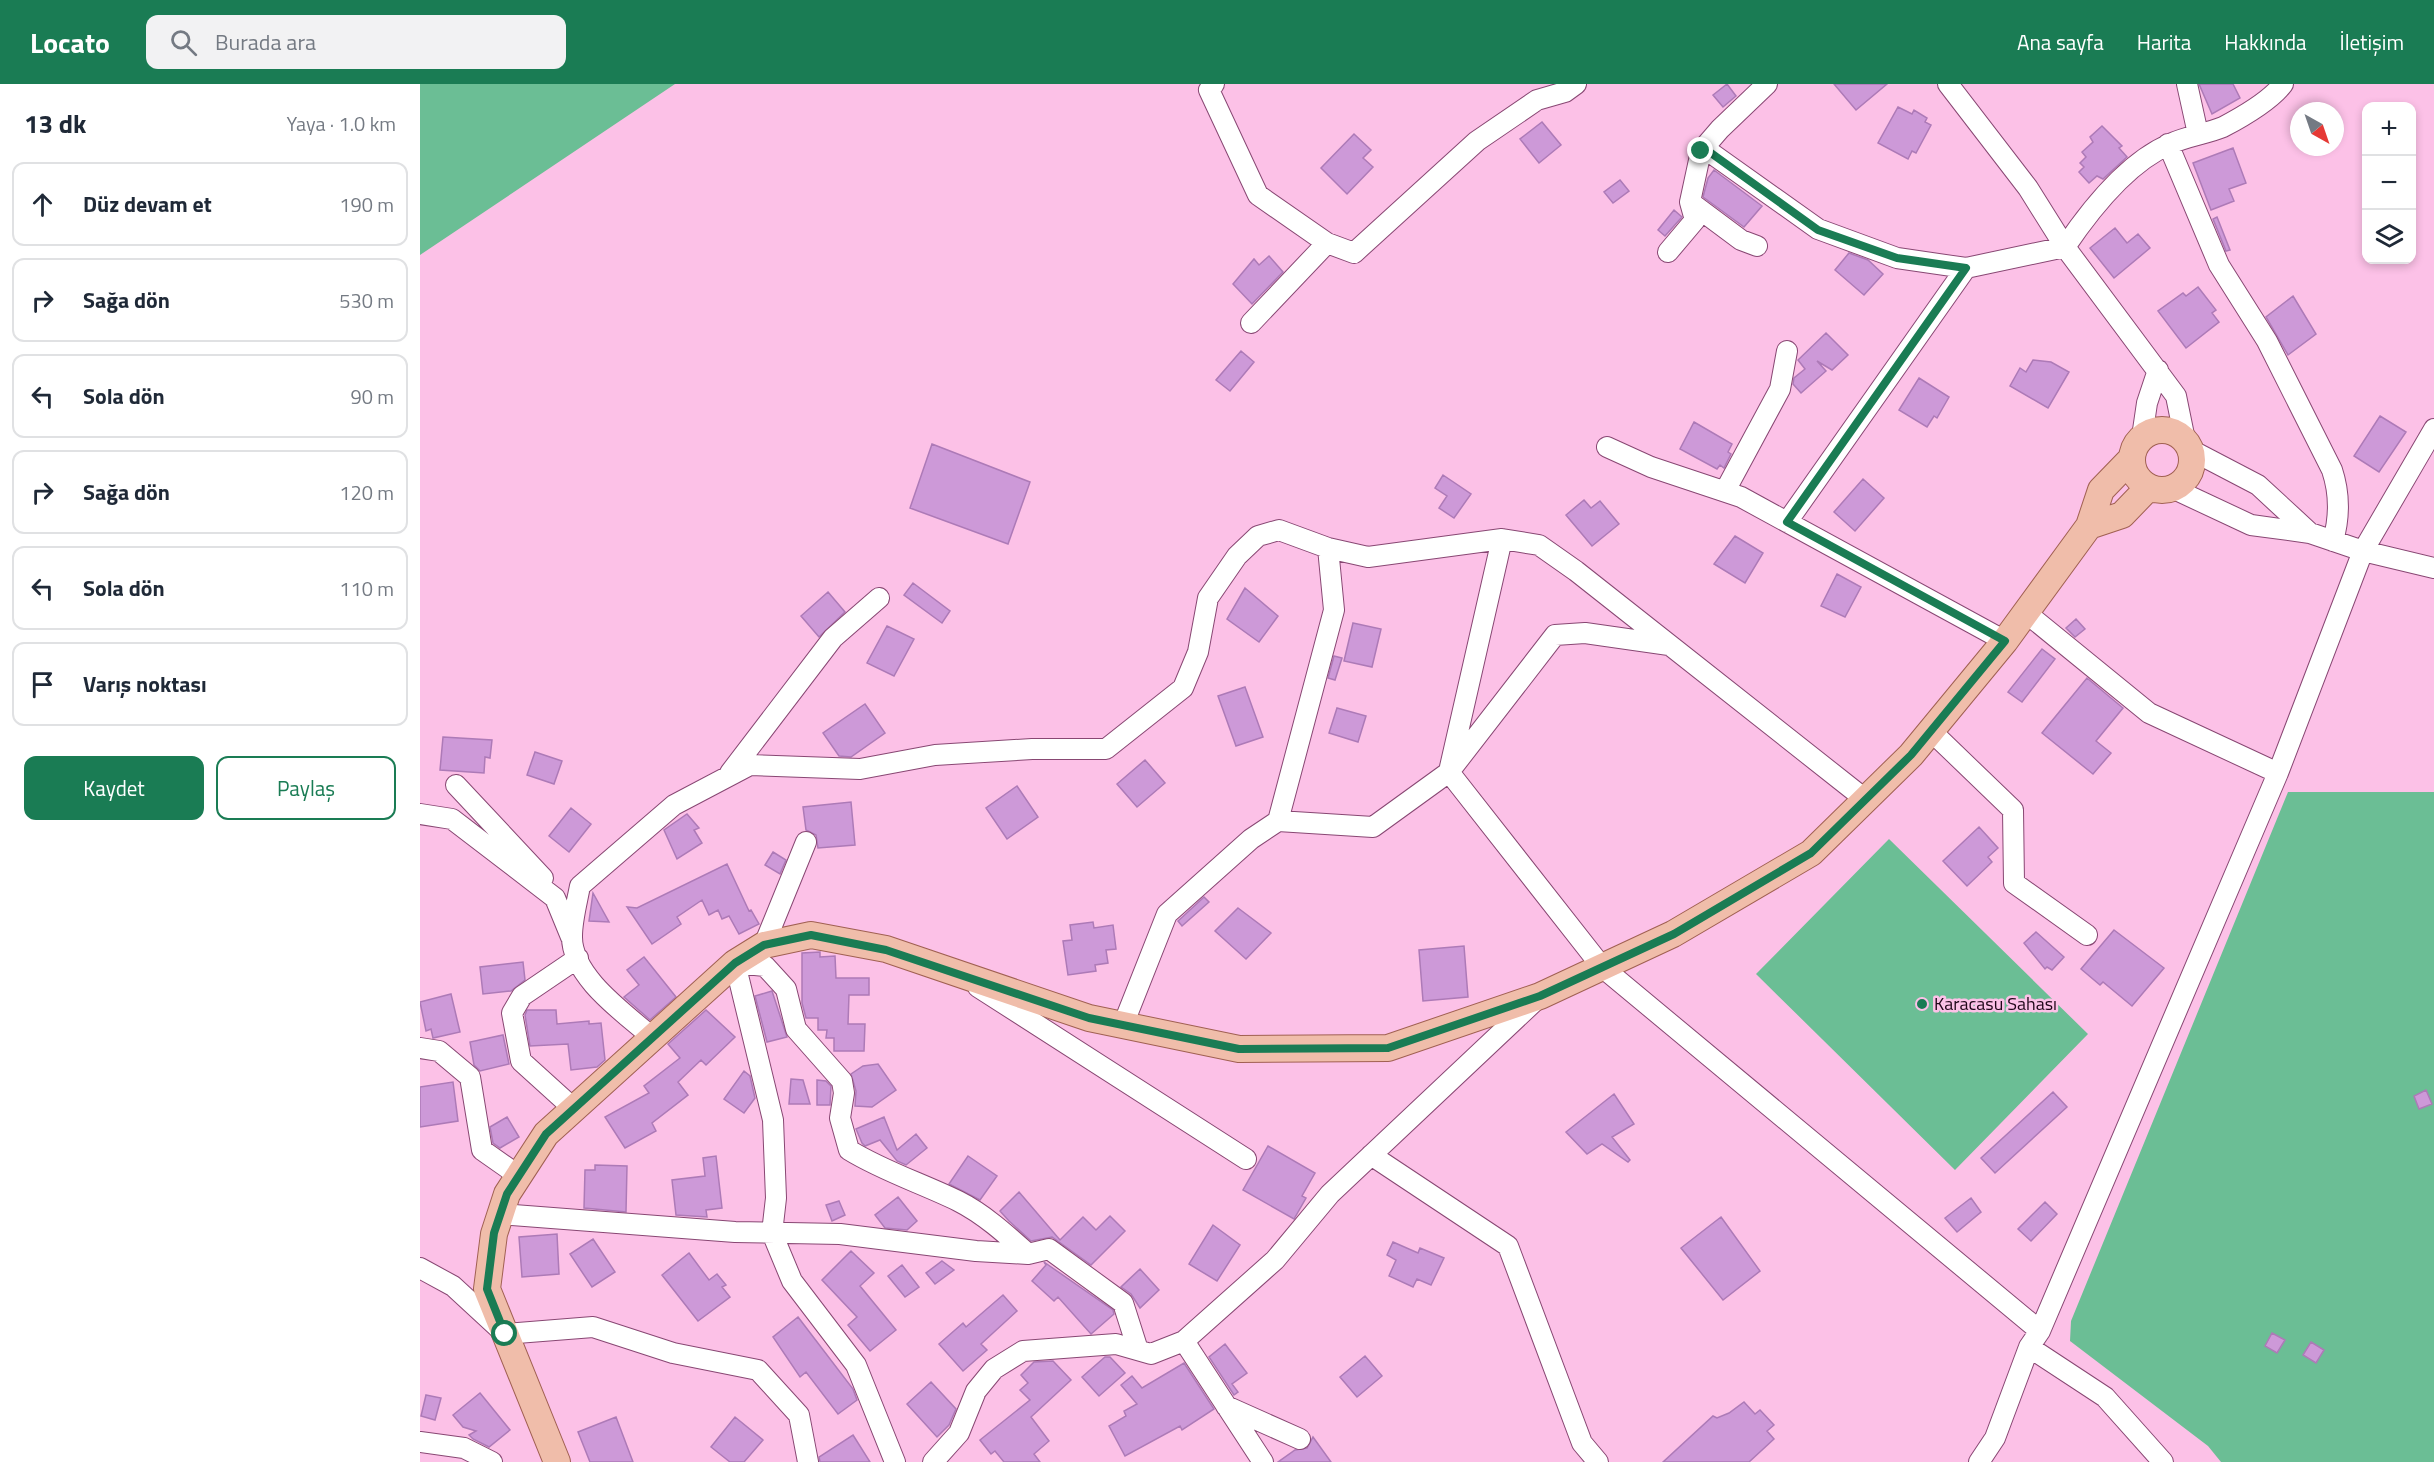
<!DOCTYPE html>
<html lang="tr">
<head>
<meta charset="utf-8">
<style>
  body { margin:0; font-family:"Titillium Web",sans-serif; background:#f2f2f3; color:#1f2937 }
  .controls { position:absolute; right:18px; top:18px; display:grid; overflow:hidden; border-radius:12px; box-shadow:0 3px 9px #0003 }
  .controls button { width:54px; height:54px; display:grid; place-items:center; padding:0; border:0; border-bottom:2px solid #e0e1e3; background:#fff; color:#1f2937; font:30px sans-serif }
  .compass { position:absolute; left:1870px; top:18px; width:54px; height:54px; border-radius:50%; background:#fff; box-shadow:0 3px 9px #0003; rotate:140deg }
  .stop { position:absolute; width:18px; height:18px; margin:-14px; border:4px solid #1a7c54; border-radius:50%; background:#fff }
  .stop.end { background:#1a7c54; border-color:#fff; box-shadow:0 2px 6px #0008 }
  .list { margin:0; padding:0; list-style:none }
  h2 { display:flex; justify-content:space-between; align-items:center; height:78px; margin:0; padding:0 24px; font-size:26px }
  h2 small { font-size:20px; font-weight:400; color:#747a83 }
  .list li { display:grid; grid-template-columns:39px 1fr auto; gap:18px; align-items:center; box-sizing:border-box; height:84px; margin:0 12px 12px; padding:0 12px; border:2px solid #e0e1e3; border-radius:12px }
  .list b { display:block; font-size:22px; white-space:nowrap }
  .list em { font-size:20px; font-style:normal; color:#747a83 }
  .actions { display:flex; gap:12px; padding:18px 24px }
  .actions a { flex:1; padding:14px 0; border:2px solid #1a7c54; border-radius:12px; text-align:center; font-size:21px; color:#1a7c54 }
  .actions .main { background:#1a7c54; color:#fff }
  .icon { flex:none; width:33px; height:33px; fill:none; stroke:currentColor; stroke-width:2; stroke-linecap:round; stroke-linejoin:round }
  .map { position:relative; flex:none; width:2014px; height:1378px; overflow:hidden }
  header { display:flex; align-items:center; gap:36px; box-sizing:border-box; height:84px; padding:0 30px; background:#1a7c54; color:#fff }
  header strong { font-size:28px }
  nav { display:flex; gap:33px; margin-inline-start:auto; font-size:21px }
  .search { width:420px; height:54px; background:#f2f2f3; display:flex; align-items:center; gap:15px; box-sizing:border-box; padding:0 21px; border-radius:12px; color:#747a83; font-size:22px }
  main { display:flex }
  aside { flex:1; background:#fff }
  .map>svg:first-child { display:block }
</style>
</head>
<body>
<header>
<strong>Locato</strong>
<div class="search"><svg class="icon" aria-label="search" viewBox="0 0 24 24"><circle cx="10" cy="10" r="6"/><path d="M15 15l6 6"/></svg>Burada ara</div>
<nav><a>Ana sayfa</a><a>Harita</a><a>Hakkında</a><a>İletişim</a></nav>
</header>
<main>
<aside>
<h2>13 dk<small>Yaya · 1.0 km</small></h2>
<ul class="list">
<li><svg class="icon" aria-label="ahead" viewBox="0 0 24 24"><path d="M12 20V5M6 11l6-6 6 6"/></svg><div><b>Düz devam et</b></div><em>190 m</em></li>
<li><svg class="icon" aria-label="right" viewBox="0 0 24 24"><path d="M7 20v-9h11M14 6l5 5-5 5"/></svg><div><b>Sağa dön</b></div><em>530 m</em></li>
<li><svg class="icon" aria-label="left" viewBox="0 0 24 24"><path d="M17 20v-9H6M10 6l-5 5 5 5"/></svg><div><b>Sola dön</b></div><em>90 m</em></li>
<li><svg class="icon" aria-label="right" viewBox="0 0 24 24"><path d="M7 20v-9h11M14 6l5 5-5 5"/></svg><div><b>Sağa dön</b></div><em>120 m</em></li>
<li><svg class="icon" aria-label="left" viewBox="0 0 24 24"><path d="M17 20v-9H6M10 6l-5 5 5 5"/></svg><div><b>Sola dön</b></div><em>110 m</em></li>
<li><svg class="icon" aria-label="arrive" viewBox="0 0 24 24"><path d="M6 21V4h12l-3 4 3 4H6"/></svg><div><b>Varış noktası</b></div></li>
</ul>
<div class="actions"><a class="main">Kaydet</a><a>Paylaş</a></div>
</aside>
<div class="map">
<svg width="2014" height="1378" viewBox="0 0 2014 1378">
  <rect width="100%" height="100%" fill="#fcc1e7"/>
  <path fill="#6bbe95" d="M0,0H255L0,171Z
    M1868,708H2014V1378H1801L1788,1362L1650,1257L1651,1237Z
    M1469,755L1668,950L1535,1086L1336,890Z"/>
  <path fill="#cd99d8" stroke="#ad7ab7" stroke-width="1.5" d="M1307,0L1316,12L1303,23L1293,11Z
    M1414,0H1467L1436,26Z
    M1779,0H1813L1820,14L1792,30Z
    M1478,23L1492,30L1494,26L1507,34L1505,38L1511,41L1496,69L1492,67L1488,75L1458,59Z
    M1122,38L1141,61L1119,79L1100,55Z
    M1682,42L1702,62L1699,64L1707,73L1683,95L1677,92L1669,99L1659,88L1664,83L1660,79L1666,73L1662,68L1673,58L1670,53Z
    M934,50L951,66L943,74L953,83L927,110L901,84Z
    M1813,64L1826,99L1809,105L1814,117L1791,126L1773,79Z
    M1294,86L1342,122L1324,143L1283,113L1288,94Z
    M1200,96L1209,107L1193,119L1184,108Z
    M1254,126L1262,133L1245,152L1238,146Z
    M1797,133L1810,166L1806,167L1793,135Z
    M1695,144L1707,159L1718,150L1730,164L1694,194L1670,164Z
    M1429,169L1448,176L1463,190L1444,211L1415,186Z
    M849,172L863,188L832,220L813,200L834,175L839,181Z
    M1778,203L1796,226L1792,229L1799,238L1766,264L1738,227L1763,209L1766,212Z
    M1873,212L1896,250L1868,271L1846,233Z
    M1406,249L1428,271L1412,286L1397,277L1406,287L1381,309L1373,300L1374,294L1385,285L1378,276Z
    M821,267L834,278L810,307L796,296Z
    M1613,276L1631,278L1649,288L1628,324L1590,302L1600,284L1606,288Z
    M1499,294L1529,313L1517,334L1514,332L1507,343L1479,326Z
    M1960,332L1986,348L1959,388L1934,372Z
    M1274,338L1312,360L1308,368L1311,370L1304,384L1300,381L1297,385L1260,365Z
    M512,360L610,398L588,460L490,424Z
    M1023,391L1051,410L1034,434L1019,424L1027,412L1015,404Z
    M1443,395L1464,414L1435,447L1414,428Z
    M1164,416L1171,424L1180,417L1199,440L1172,462L1146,431Z
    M1315,452L1343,469L1325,499L1294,480Z
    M1417,490L1441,503L1425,533L1401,522Z
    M493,499L530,527L522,539L484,511Z
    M825,504L858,532L839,558L807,535Z
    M408,508L425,528L399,553L381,532Z
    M1656,535L1665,545L1655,553L1646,544Z
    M933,539L961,545L952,583L924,577Z
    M467,542L494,555L474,592L447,579Z
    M1622,565L1635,575L1602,618L1588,608Z
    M914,572L922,574L915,596L908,594Z
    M1667,594L1703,624L1676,657L1691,669L1673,690L1622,649Z
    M825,603L843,653L816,662L798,612Z
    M445,620L465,649L431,673L419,672L403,649Z
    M917,624L946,632L938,658L909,649Z
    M23,653L72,656L70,674L65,673L64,689L20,686Z
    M115,668L142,677L134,700L107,691Z
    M725,676L745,699L717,723L697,700Z
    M597,702L618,733L587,755L566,724Z
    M431,718L435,761L398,764L396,751L386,746L383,723Z
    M151,724L171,740L149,768L129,752Z
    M267,730L279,744L274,746L282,759L257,775L244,746Z
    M1559,743L1578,764L1568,773L1572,778L1547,802L1523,777Z
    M353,768L366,776L360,790L345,781Z
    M307,780L329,827L331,826L339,840L319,850L309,832L302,835L298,826L289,831L282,816L257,833L261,840L232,860L207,823L217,824Z
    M173,809L189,838L169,837Z
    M784,813L789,818L762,842L758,837Z
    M818,824L851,849L826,875L795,847Z
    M673,838L674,844L693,841L696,865L686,866L688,879L675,881L676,887L648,891L643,857L652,856L650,841Z
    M1694,846L1744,884L1712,922L1683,898L1680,901L1661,885Z
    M1616,848L1644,873L1632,886L1627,883L1625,885L1604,859Z
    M1044,862L1048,913L1003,917L999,866Z
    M400,868V873L415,872L416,894H449V911H429L428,940H445L444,967H414V954H406L407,946H398V934H386L382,919V869Z
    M224,873L256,913L230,936L204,913L219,901L207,886Z
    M103,878L105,896L91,907L63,910L60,883Z
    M352,907L367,953L347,958L335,912Z
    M31,910L40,948L13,954L11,945L6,947L0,918Z
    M107,926H136L137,940L169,937V940L181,939L185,976L177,983L151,986L148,960L110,962L105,931Z
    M286,926L315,953L286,981L281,976L258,998L268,1011L232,1039L236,1047L205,1064L185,1033L229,1009L224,1002L260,974L248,960Z
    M83,951L89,980L60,987L54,981L50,958Z
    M458,980L476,1006L452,1023L435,1022L436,1007L431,990L443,982Z
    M324,987L330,992L335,1014L324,1029L304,1015Z
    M371,995L383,996L390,1020H369Z
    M397,996L406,997L411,1002L410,1021H397Z
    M33,998L38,1037L0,1043V1003Z
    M2006,1006L2012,1020L1999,1025L1994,1012Z
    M1633,1008L1647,1023L1575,1089L1561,1074Z
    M1194,1010L1214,1040L1192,1053L1210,1076L1208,1078L1182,1060L1167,1070L1146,1048Z
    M87,1033L99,1053L80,1064L73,1059L70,1043Z
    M464,1033L477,1066L496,1050L507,1064L486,1081L477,1077L460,1056L445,1062L442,1059L436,1045Z
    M848,1062L895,1089L882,1112L886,1114L874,1135L823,1106Z
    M296,1072L302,1124L286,1126L287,1133L256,1131L252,1096L285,1092L283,1074Z
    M548,1072L577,1092L560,1116L529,1100Z
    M175,1081L207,1082L206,1128L164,1124L165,1086H175Z
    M599,1108L640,1156L663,1133L676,1146L690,1132L705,1147L671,1181L632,1153L611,1157L589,1137L580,1127Z
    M478,1113L497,1137L487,1146L465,1144L455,1131Z
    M1551,1114L1561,1128L1537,1148L1525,1134Z
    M419,1117L425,1131L412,1137L406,1121Z
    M1625,1118L1637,1130L1611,1157L1598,1145Z
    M1301,1133L1340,1187L1303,1216L1261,1164Z
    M793,1141L820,1161L797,1197L769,1180Z
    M137,1150L139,1190L102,1193L99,1153Z
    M173,1155L195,1188L172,1203L150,1170Z
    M973,1158L998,1169L1000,1164L1024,1174L1011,1201L997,1195L993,1203L969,1192L976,1176L967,1171Z
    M431,1167L454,1189L440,1202L476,1246L450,1267L428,1241L437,1233L402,1196Z
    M269,1169L289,1196L297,1190L306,1201L302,1203L310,1213L278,1237L242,1191Z
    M522,1177L534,1186L515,1200L506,1189Z
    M624,1178L693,1226L694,1230L671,1250L638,1213L634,1217L612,1197L626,1181Z
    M482,1181L499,1203L485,1213L468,1192Z
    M720,1185L739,1206L720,1224L711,1210L701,1203Z
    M583,1211L597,1227L561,1260L567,1266L543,1287L519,1260L543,1239L546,1243Z
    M378,1233L433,1305L437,1316L418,1330L386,1288L380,1293L353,1253Z
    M1852,1249L1865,1256L1857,1269L1845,1262Z
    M1891,1258L1904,1266L1896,1279L1883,1271Z
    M805,1260L827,1289L812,1300L818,1308L814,1311L789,1273Z
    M945,1272L962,1292L937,1313L920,1293Z
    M685,1273H690L705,1289L679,1312L662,1293Z
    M633,1277L651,1296L611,1333L629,1357L614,1370L620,1378H584L575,1367L571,1370L560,1356L610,1316L600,1306L608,1299L601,1291L614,1278Z
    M764,1279L794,1325L762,1346L760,1342L705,1372L689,1342L706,1332L704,1327L717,1320L701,1301L712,1292L722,1304Z
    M511,1298L536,1325L529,1341L517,1353L487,1320Z
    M60,1309L90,1346L69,1363L53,1355L49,1351L56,1347L43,1343L33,1331Z
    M6,1311L21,1314L15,1336L1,1332Z
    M1324,1318L1335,1330L1340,1326L1354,1341L1347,1347L1354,1355L1329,1378H1243L1293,1332L1297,1334L1309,1329Z
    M196,1333L213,1378H170L158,1348Z
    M315,1333L343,1356L324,1378H310L291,1363Z
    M433,1351L450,1378H400L399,1373Z
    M893,1353L911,1378H858L875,1366L887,1364Z"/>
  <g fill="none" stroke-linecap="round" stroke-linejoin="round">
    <g stroke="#884773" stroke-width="22">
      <path id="minor" d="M794,0L789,6L838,111L907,159L934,169L1057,57L1117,16L1145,8L1156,0
        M1528,0L1608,104L1645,163L1756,312L1765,356
        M1767,0L1778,50
        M1748,60L1799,181L1847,257L1912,386C1920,410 1920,432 1913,457
        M1284,64L1398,145L1477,174L1546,184
        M1270,118L1321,156L1337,162
        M1248,168L1275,136L1270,118L1281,67L1300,45L1347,0
        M831,239L907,159
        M1722,353L1727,319L1738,286
        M1187,363L1231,383L1321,413L1585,557
        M1771,366L1838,401L1890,449
        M1752,404L1831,441L1890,449L1943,467L2014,484
        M1305,407L1360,305L1367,267
        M1367,438L1546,184L1645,163C1670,126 1708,78 1750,60C1767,52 1786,50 1803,43C1822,33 1850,17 1863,0
        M1605,528L1729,629L1858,689
        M1511,647L1593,726L1594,799L1667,851
        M1030,683L1082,455
        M1029,688L1182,883L1620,1247
        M310,689L413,554L459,514
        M36,701L123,794
        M0,730L32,735L135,814L151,853
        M858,737L953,743L1029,688L1135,551L1165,549L1249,561
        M344,861L386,758
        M558,903L826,1075
        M703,941L747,830L831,755L858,737L914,526L908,464
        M233,954C206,930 151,893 152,852C152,836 157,818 160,802L254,721L330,681L440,685L515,671L612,665H686L763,604L778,568L788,514L817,472L838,452L859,446L908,464L948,473L1082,455L1119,461L1156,487L1446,716
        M0,964L19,967L50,993L62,1066L99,1092
        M154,1025L101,977L92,929L102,912L158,874
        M951,1071L1088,1162L1162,1359L1178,1378
        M80,1130L315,1148L420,1150L556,1167L608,1170
        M0,1184L33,1202L85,1250L173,1243L253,1269L338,1286L379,1331L388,1378
        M764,1257L843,1378
        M1609,1263L1685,1313L1743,1378
        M806,1322L880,1355
        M0,1358L44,1364L72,1378
        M475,1378L436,1281L372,1197L352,1149L356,1114L353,1036L315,879L345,882L366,905L376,945L422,997L424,1009L420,1034L429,1066C463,1087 501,1099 538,1117C564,1130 587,1151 608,1170L629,1165L703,1219L718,1266
        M513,1378L539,1349L556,1307L574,1285L603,1267L696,1260L731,1270L764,1257L855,1176L910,1110L1117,915
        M1559,1378L1575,1354L1609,1263L1620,1247L1858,689L1943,467L2014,345"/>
    </g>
    <g stroke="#a06052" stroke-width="28">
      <path id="major" d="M1712 376a30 30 0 1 1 60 0a30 30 0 1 1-60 0Z
        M1669,442L1702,431L1729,403
        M137,1378L67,1205L74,1150L87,1110L126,1050L315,879L344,861L391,851L466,865L669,934L819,965L968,964L1120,912L1253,850L1391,769L1491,671L1585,557L1669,442L1681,406L1712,374"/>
    </g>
    <use href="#minor" stroke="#fff" stroke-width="20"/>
    <use href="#major" stroke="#f0bdaa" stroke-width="26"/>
  </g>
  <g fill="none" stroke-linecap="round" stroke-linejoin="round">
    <path stroke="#1a7c54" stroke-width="8" d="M85,1250L67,1205L74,1149L87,1110L126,1050L315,879L344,861L391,851L466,866L669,934L819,965L968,964L1120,912L1254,850L1391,769L1491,671L1585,557L1367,438L1546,184L1477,174L1398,146L1284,64L1281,67"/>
  </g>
  <circle fill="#1a7c54" stroke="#fcc1e7" stroke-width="2" cx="1502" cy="920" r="6"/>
  <g text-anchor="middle" stroke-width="5" stroke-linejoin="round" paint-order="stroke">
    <g font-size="18" fill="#1f0618" stroke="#fcc1e7" text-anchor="start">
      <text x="1514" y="926">Karacasu Sahası</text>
    </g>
  </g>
</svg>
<div class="controls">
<button>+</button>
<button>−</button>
<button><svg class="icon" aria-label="layers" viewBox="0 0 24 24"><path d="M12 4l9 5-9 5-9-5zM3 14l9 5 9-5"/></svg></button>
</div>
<svg class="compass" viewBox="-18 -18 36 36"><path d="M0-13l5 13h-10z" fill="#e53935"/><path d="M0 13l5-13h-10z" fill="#747a83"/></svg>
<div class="stop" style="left:85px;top:1250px"></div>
<div class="stop end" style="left:1281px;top:67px"></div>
</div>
</main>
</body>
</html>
